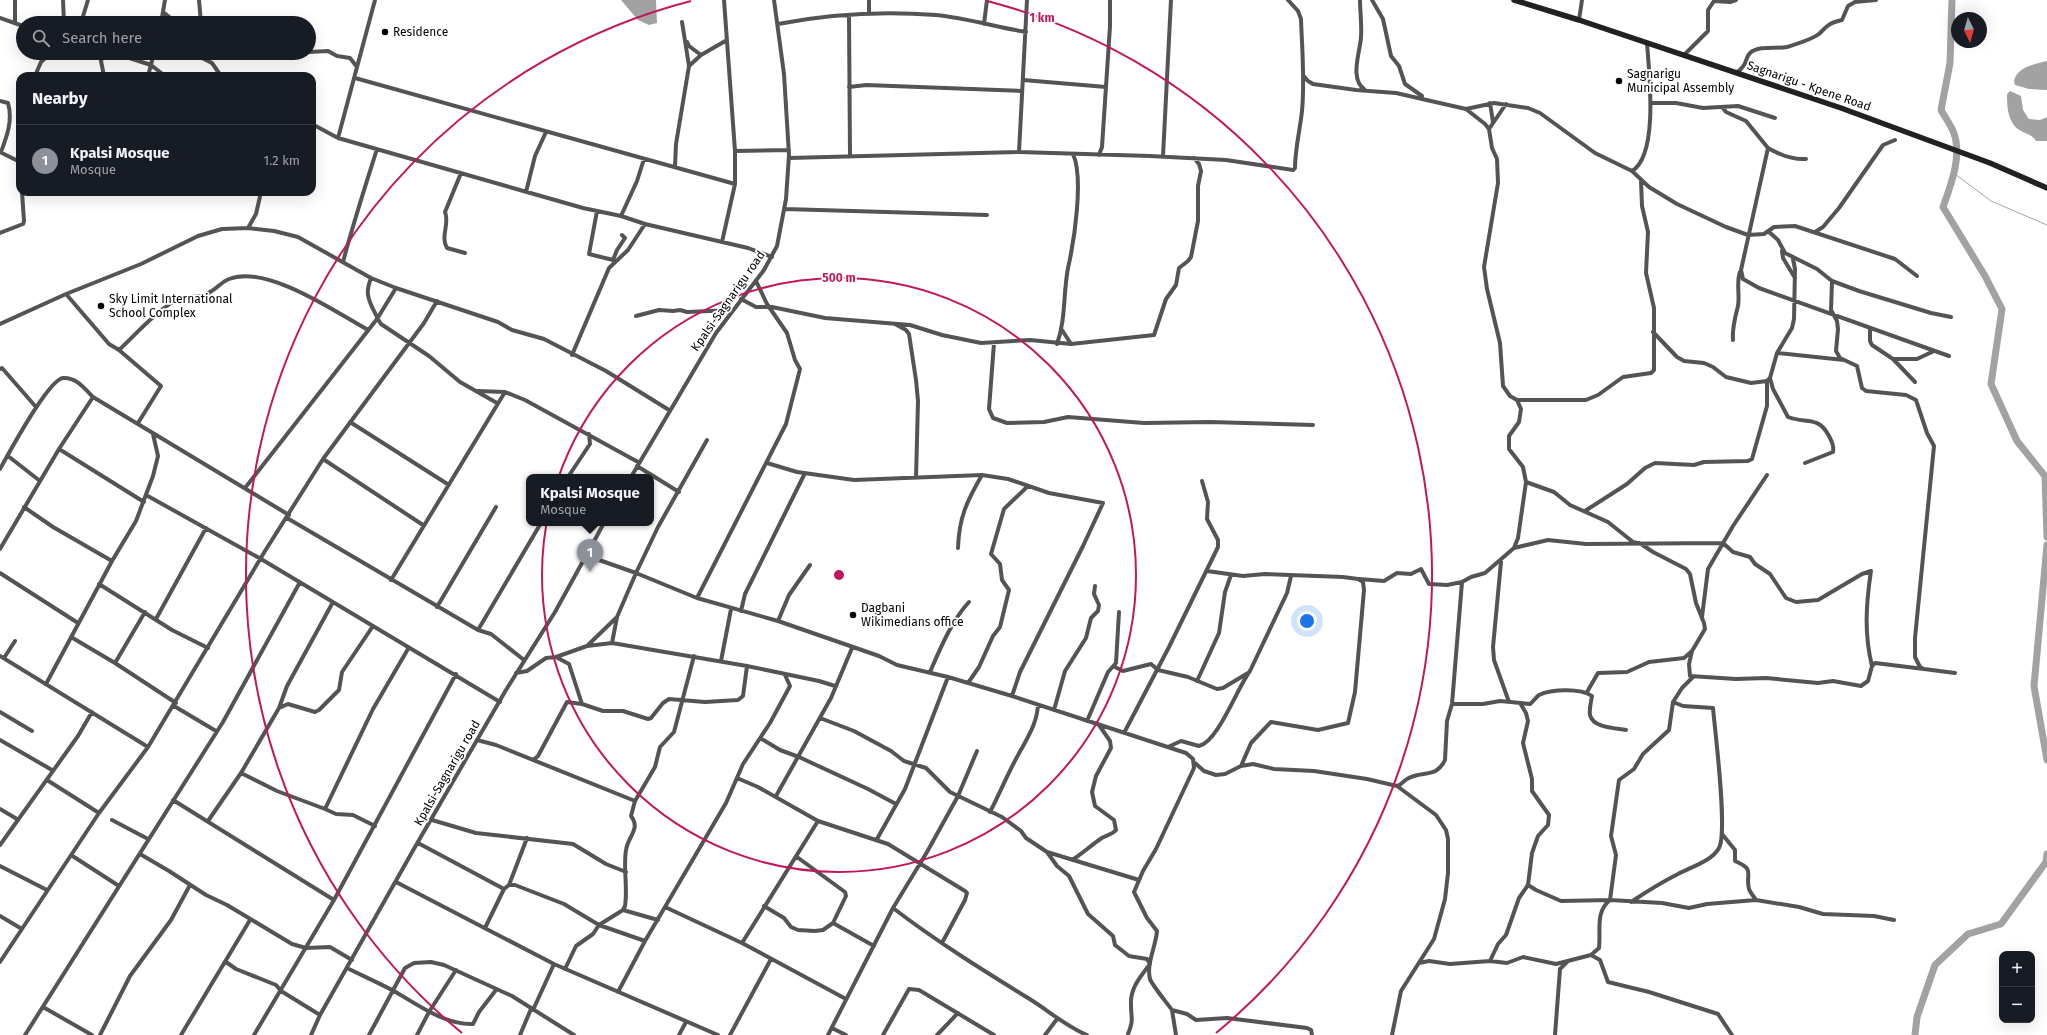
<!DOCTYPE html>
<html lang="en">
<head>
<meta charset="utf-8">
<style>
  body { margin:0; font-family:"Fira Sans",sans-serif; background:#242831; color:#f1f3f6 }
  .controls { position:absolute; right:12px; bottom:12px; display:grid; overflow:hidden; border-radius:8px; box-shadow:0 4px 16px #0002 }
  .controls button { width:36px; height:36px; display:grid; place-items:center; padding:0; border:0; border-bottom:1px solid #363941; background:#171b24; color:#f1f3f6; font:20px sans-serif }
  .compass { position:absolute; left:1951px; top:12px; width:36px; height:36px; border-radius:50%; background:#171b24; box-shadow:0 4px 16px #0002; rotate:175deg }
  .you { position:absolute; left:1307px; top:621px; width:14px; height:14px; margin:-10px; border:3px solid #fff; border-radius:50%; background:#1a73e8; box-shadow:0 0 0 6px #1a73e833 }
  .badge { display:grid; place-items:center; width:26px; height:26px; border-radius:50%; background:#8c9099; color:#fff; font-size:13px; font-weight:700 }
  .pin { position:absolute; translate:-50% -33px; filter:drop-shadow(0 1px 2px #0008) }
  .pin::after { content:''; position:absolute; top:21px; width:14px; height:12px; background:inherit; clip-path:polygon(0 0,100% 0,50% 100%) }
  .popup { position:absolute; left:526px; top:474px; width:128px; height:52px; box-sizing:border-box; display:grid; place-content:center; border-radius:8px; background:#171b24; filter:drop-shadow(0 1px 3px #0005); font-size:13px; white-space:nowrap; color:#9ea1a6 }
  .popup b { font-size:15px; color:#f1f3f6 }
  .popup::after { content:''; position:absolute; left:50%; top:100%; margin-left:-8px; border:8px solid transparent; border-top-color:#171b24 }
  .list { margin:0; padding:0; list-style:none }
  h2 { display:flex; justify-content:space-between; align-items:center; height:52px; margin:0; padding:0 16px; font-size:17px }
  h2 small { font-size:13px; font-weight:400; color:#9ea1a6 }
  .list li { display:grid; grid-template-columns:26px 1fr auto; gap:12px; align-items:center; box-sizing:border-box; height:72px; padding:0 16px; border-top:1px solid #363941 }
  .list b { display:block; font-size:15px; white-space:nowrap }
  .list p { margin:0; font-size:13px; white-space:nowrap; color:#9ea1a6 }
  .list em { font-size:13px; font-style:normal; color:#9ea1a6 }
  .icon { flex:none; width:22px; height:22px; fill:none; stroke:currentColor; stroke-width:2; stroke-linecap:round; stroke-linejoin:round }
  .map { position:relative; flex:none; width:2047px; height:1035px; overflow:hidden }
  .search { position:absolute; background:#171b24; box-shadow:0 4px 16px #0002; left:16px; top:16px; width:300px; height:44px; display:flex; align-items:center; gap:10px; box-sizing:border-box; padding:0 14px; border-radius:22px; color:#9ea1a6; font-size:15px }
  .panel { position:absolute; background:#171b24; box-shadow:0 4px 16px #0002; left:16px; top:72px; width:300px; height:124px; border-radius:12px }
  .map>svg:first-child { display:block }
</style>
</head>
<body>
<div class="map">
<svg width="2047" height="1035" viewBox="0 0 2047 1035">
  <rect width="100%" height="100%" fill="#fff"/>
  <path fill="#a2a2a2" d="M621,0H656L657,23L649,25L638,20Z
    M2047,61V90L2029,89L2015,85L2014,81C2017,67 2035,64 2047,61Z
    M2010,91L2021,96L2023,110L2029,119L2040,120L2047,117V141H2036C2032,135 2029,135 2023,132C2008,125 2007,109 2007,94Z"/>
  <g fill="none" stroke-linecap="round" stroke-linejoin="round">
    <path stroke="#a2a2a2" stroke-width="1" d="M1955,174L1991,201L2047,225"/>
    <path stroke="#a2a2a2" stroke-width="7" d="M1952,0L1950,63L1941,110C1945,117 1950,124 1953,131C1963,154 1951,185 1943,207L1985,276L2002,309L1991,384L2017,441L2045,476L2047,537
      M2047,545L2034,686L2047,760
      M1915,1035L1917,1017L1935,965L1968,934L2001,924L2046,862L2047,854"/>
    <path stroke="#545454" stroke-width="4" d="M15,0V23
      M63,0L64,23
      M199,0L201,23
      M1360,0C1360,12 1362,25 1361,37C1360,53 1349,79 1365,90
      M1372,0L1383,19L1391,56L1399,66L1405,84L1422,96
      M163,12L177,23
      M869,14V0
      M849,16L850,156
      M0,18L23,26
      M1579,20L1582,0
      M81,23L88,0
      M161,23L165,0
      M778,24C829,14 884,11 936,15C966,18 996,27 1026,32
      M984,24L987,0
      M687,42L689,46L701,55L727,40
      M309,52L328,51L337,56L350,58L357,67
      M104,53L101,61L104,76
      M114,53L151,65L165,76
      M200,53L202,58L212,63L221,76
      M1684,55L1708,31V10L1714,1L1730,2L1736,0
      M689,66L701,55
      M1736,73C1749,64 1744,59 1750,53C1759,45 1777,49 1787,47C1796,44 1811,40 1819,34C1828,25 1829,23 1842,20L1848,6L1855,2L1876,0
      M1303,75L1308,81L1313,84L1356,90L1396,93L1466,109L1494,103L1528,108L1540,113L1595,153L1632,171L1649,187L1677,204L1726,227L1748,235L1764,234L1774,227L1795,226L1895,259L1917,276
      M35,76L41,62L51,53
      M148,76L154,53
      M355,78L735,184
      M1023,80L1106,87
      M849,87L866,85L1022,91
      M0,101L8,103C13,120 7,136 1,152
      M1490,103L1493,122
      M1651,103H1676L1703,108L1738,106L1775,118
      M1722,107L1726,112L1746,121L1768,148
      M1466,109L1485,124L1489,129L1492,148L1497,159L1498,183L1484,267L1487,289L1500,343L1503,386L1510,396L1517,400L1521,409L1519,422L1509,436V449L1523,467L1526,482L1554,492L1570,505L1608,522L1633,542L1641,544L1653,552L1686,569L1690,574L1696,603L1704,623L1705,629L1692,651L1689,664L1690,676L1736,679L1766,678L1818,683L1833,681L1861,686L1868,681L1872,666L1875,663L1924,669
      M312,124L338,138L583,208L621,216L645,224L748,248L772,257
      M1489,129L1506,104
      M338,138L375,0
      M735,151L789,150
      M0,152L20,162
      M1019,152L1027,0
      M1099,155L1102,147L1110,26V0
      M1163,156L1171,0
      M789,158L1019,152L1150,156L1226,160L1293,170L1295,168C1295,149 1300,130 1302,111C1305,80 1302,49 1301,19L1298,11L1288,0
      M1806,159C1792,160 1780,155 1768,148L1741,270L1743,279L1759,288L1949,356
      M675,167L676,144L689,66L682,22
      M1632,171C1659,155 1649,71 1647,43
      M461,173L445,212C450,223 440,237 447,248L465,253
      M526,192L535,156L546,132
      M785,209L987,215
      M597,211L589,254L613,260L617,250L625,238L622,235
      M621,216L637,181L644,159
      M248,228L274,231L298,237L371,278C366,291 367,297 373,309C376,314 377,319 381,324L429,356L460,382L497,403
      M1768,231L1778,240L1785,253L1817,269L1832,281L1859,291L1931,313L1951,317
      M1815,232L1823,227L1839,208L1883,145L1895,140
      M0,233L23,224L24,221L22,192
      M722,242L735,184V151L724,0
      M1782,251L1783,258L1795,278
      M343,262C353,224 365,187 377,149
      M371,278L396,288L498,322L512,330L544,339L606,371L669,410
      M1832,281L1831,310L1837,321L1838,329L1836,351L1840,358L1857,366L1862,388L1866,391L1906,395L1916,400L1927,433L1934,446L1915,638V657L1920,667L1924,669L1955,673
      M66,294L109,344L119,350L161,386L138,423
      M741,299L756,307H772L825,318L910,325L942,335L981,343L1030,340L1071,344L1154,335L1166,299L1176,285L1179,268L1188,261L1191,257L1198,221V186L1201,171L1199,164L1194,158
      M636,316L659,310L673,311L680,310L687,312L733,310
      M0,324L66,294L141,264L198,236L222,229L248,228L256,214L261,192
      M895,324L906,330L909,334L916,380L918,401L916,478
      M1870,328V341L1872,345L1893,359H1917L1934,351
      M1062,330L1071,344
      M1653,332L1677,357L1684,361L1704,363L1713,367L1726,377L1751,383L1767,381L1770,378L1777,353L1792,328L1794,319L1795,269L1793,259
      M1733,340C1732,327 1735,318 1738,306C1740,295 1736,283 1740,272
      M994,343L989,409L993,418L1007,423L1044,422L1068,417L1144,423L1210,422L1313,425
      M1057,344C1066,319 1063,294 1068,268C1074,242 1084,178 1073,154
      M119,350C134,336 161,306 179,299C188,296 198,298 206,294C215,291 221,282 229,279C266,264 336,312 368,330
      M1777,353L1844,360
      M572,355L609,268L628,250L645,224
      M1893,359L1915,382
      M0,369L2,368L36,407
      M1770,378L1773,389L1788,417C1806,424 1818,415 1829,436C1832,442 1834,446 1833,452L1805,463
      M478,391L505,392L525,400L638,462
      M1517,400H1586L1598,395L1623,377L1651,373L1654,370V308L1646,273L1648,232L1642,206L1641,181
      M350,422L449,485
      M59,449L144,502
      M8,456L40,481
      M323,459L423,525
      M767,463L797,472L854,480L982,475L1008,479L1049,493L1103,503L1083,546L1020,672L1012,696
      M637,466L679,492
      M0,469C9,453 48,380 63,378C76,377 84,388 93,397L289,515
      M568,477L590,444L589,434
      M631,477L716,333L764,270L777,246L786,199L789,155L784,74L774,0
      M245,488L377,319L396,288
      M146,495L261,559L500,702
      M24,507L53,527L112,561L46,684
      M1585,511L1627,484L1645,468L1655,463L1694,465L1704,462L1748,461L1752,459L1767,406V381
      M287,518L478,630L491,634L524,660
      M958,548C959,517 967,501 982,475
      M1514,548L1548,540L1586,544L1723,543L1733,552L1750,557L1755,564L1770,574L1786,598L1796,602L1818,600L1862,574L1871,571C1866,604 1864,634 1872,666
      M0,549L59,449L93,397
      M585,555L636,573L697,598L778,621L879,656L897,665L948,677L1012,696L1186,753L1193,759L1194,768L1156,849L1143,871L1134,892L1147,918L1157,931C1156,946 1146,964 1150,979C1152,985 1167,1003 1172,1010L1187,1014L1196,1020L1227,1018L1307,1028L1311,1030L1312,1035
      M112,561L136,521L153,476L158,456L153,434
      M1501,562L1493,647L1494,660L1509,702
      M1207,571L1243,576L1265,574L1343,577L1358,579L1363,582L1364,590L1355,692L1348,723L1318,730L1271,722L1251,743L1241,766
      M0,573L78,623
      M1359,579L1384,581L1397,573L1411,574L1421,569L1429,584L1447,585L1462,582
      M391,580L505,392
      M99,584L172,630L208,648
      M697,598L786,424L800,369L795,360L787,333L767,304L756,281
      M437,607L496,507
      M741,611L745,594L805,473
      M1702,617L1708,569L1733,526L1767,475
      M156,619L206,528
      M778,621L789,595L810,565
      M478,630L541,523
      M71,637L115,663L176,703
      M612,643L617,617L636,573L658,527L707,440
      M587,646L617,617
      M0,656L148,747
      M556,657L569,664L582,704
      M4,658L15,641
      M721,661L731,609
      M115,663L145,612
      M1115,667L1123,671L1151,664L1158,670L1188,677L1217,689L1223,688L1248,673
      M930,672C940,649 952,620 969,602
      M516,673L527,671L546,658L556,657L587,646L612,643L747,666L819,681L835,686
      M1197,681L1219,633L1225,592L1231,575
      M968,683L979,667L993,636L1000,627L1009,590L1002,580L1000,564L991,554L1004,509L1028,486
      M1587,692L1598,673L1627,672L1649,662L1684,658L1692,651
      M1452,704H1483L1500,701L1530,704C1533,702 1536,697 1539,695C1551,689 1581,688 1592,696C1591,702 1589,709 1590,715C1593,728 1615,728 1626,730
      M174,706L216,731
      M279,708L288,704L315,712L319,710L339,690L342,672L373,626
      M1054,710L1065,671L1086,638L1091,618L1098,611L1099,605L1094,594L1095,586
      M0,712L32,731
      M820,718L854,731L891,751L904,761L926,768L950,792L1002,817L1021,831L1026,838L1047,852L1057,866L1069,876L1088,914L1113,936L1115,945L1129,956L1147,959L1150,964C1141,976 1130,988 1131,1004C1131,1019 1134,1019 1128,1034
      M1087,721L1108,672L1116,663L1119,612
      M1124,733L1169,647L1218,547V540L1207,519L1208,502L1202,481
      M760,738L780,750L799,757L868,789L896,804
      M0,740L52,770
      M477,740L496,745L635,801L655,767L660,747L674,732L694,656
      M1168,747L1181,741L1199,746C1218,742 1237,688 1250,671L1287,593L1291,576
      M533,760L538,756L567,702L582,704L603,711H623L648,719L651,718L663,703L669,699L705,702L738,700L743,696L747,666
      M1195,763L1204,771L1216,775L1225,774L1241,766L1253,764L1274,769L1314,771L1367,779L1397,786L1436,815L1446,830L1448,839V873L1445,899L1434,939L1401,991L1392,1035
      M241,773L277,791L325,809L373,709L408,649
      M737,778L758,787L818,821L888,844L965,891L967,893L965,900L942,943
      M47,780L99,813
      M1397,786C1402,785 1403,781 1407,779C1422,770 1436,779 1445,760L1447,721L1452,704L1462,582L1471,577L1485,573L1514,548L1518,538L1526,482
      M776,796L831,698L852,648
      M173,800L334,900
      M0,809L17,819
      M325,809L336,814L353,815L375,826
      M990,812C1001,791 1010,768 1022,748C1029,735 1037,722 1038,705
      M112,820L148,839
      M432,820L476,833L573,844L606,864L626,872
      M208,821L241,773L279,708L287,686L333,602
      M1722,834L1735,850V861C1756,870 1745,873 1749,889C1750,892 1754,897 1756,900
      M877,839L905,789L948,677
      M418,843L504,889
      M0,845L78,736L92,712
      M1047,852L1139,880
      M140,854L169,871L206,895L227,905L292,944L306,948L330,947L352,960
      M71,855L119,886
      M1072,860C1083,853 1089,847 1099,840C1104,835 1111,836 1116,830L1114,820L1095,806L1092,792L1096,776L1111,748L1110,741L1099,725
      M0,866L47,890
      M396,882L554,964L718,1035
      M509,885L527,838
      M1528,885L1536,890L1561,901L1610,900L1616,855L1611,836L1619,780L1634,769L1643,754L1669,730L1673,702L1682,688L1693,677
      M1631,902C1646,892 1662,882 1678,874C1691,867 1712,861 1719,848C1728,833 1715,731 1713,708L1683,706L1673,702
      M764,906L784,918L791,927L798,930L815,931L823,930L833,923L846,896L845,892L797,857
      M665,907L742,943L846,999
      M893,908C936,941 981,969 1028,998C1048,1010 1065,1026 1087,1035
      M623,910L658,920
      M0,916L22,929
      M833,923L874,946
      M485,928L504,889L509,885H515L564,904L599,925L645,941
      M742,943L818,821
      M1591,955L1600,960L1608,982L1649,992L1718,1014L1732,1035
      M1490,961L1498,944L1506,935L1519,898L1528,885L1532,853L1538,836L1548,825L1549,815L1532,791V779L1523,743L1528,721L1526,713L1520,703
      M0,962L99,813L148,747L265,551L323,459L424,323L437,301
      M226,962L236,969L276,985L281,991L320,1015
      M1419,963L1429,961L1450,964L1490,961L1507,963L1523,957L1556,964L1591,955L1599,948C1601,930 1595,912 1610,900L1662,903L1689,908L1707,904L1756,900L1799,907L1823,914L1874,916L1894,920
      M347,968C363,976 379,983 394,991C418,1005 445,1025 473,1024L479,1012L496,990
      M565,969L576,946L593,934L599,925L623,910L625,906C628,888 623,868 626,850C628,836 641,829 631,816L635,801
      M618,992L645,941L726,803L743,764L770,723L790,686L785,675
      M43,1007L92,1035
      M533,1010L554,964
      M1172,1010L1176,1035
      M832,1028L846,1035
      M25,1035L223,722L300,582
      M100,1035L130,976L171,920L190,885
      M181,1035L250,920
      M254,1035L334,900L456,674
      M311,1035L320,1015L415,847L506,690L555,612L604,523
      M369,1035L405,968L414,963L431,962L444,965L512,996L574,1035
      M417,1035L429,1012L456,970
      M520,1035L531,1009
      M679,1035L686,1022
      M730,1035L771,959
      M828,1035L893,908L927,852L958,796L977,751
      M883,1035L909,989L919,990L994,1035
      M937,1035L958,1013
      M1045,1035L1057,1019
      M1555,1035L1560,969L1567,962"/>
    <path stroke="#212121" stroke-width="5.5" d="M1514,0L1579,20L1841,108L1990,163L2047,188"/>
  </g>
  <g fill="none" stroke="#c2185b" stroke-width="2">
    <circle cx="839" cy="575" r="297"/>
    <path d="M462 1033A593 593 0 0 1 691 1M987 1A593 593 0 0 1 1216 1033"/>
  </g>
  <g fill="#000" stroke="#fff" stroke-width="1.5">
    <circle cx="385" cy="32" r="4"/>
    <circle cx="1619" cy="81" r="4"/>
    <circle cx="101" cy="306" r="4"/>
    <circle cx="853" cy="615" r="4"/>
  </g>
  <g text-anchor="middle" stroke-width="3.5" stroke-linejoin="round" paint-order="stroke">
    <g font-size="12" fill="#000" stroke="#fff" text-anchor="start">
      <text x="393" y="36">Residence</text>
      <text x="1627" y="78">Sagnarigu<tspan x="1627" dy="14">Municipal Assembly</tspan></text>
      <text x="109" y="303">Sky Limit International<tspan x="109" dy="14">School Complex</tspan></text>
      <text x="861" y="612">Dagbani<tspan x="861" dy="14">Wikimedians office</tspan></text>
    </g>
    <g font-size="12" fill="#000" stroke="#fff">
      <text transform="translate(1809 86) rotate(19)" y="4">Sagnarigu - Kpene Road</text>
      <text transform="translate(728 301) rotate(-55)" y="4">Kpalsi-Sagnarigu road</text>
      <text transform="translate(447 773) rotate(-60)" y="4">Kpalsi-Sagnarigu road</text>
    </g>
  </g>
  <circle cx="839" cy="575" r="6" fill="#c2185b" stroke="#fff" stroke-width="2"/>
  <g font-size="12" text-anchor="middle" font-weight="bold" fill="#c2185b" stroke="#fff" stroke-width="3.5" stroke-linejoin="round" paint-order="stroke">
    <text x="1042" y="22">1 km</text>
    <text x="839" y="282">500 m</text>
  </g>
</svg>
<div class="controls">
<button>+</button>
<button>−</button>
</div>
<svg class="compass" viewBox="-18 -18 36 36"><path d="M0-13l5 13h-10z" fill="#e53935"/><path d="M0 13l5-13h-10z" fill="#9ea1a6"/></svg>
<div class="you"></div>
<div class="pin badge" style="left:590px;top:572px">1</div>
<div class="popup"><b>Kpalsi Mosque</b>Mosque</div>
<div class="search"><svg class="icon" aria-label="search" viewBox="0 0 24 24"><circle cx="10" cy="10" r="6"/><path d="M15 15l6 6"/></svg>Search here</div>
<section class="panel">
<h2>Nearby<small></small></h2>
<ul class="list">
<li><span class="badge">1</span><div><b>Kpalsi Mosque</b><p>Mosque</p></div><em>1.2 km</em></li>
</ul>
</section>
</div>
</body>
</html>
